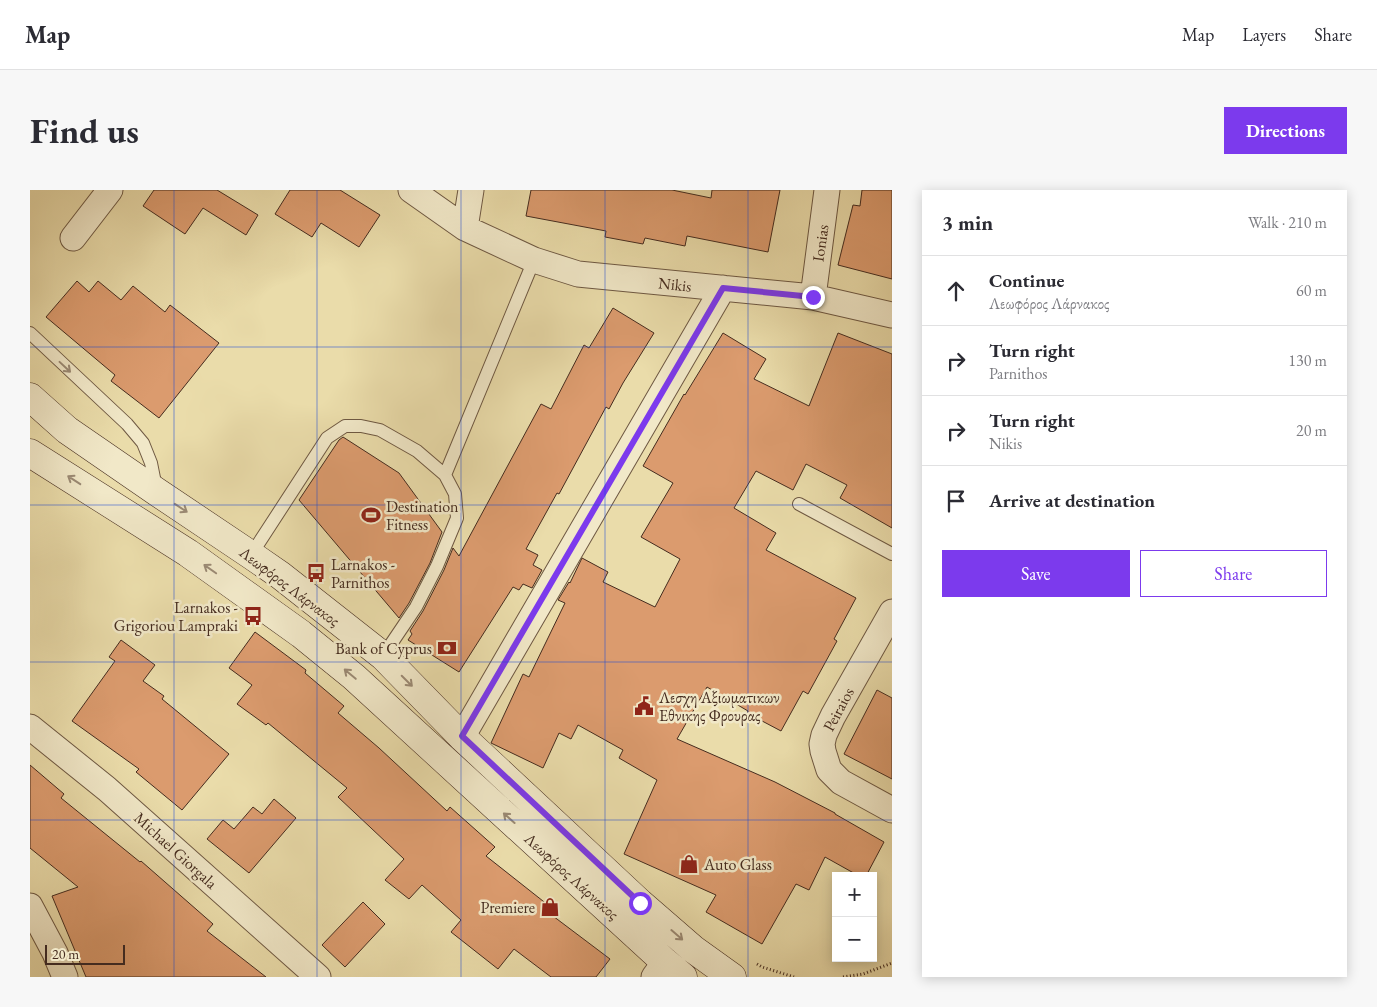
<!DOCTYPE html>
<html lang="en">
<head>
<meta charset="utf-8">
<style>
  body { margin:0; font-family:"EB Garamond",serif; background:#f7f7f7; color:#2b2b33 }
  .controls { position:absolute; right:15px; bottom:15px; display:grid; overflow:hidden; border-radius:0px; box-shadow:0 2px 12px #0003 }
  .controls button { width:45px; height:45px; display:grid; place-items:center; padding:0; border:0; border-bottom:1px solid #e1e1e2; background:#fff; color:#2b2b33; font:25px sans-serif }
  .scale { position:absolute; left:15px; bottom:12px; width:80px; box-sizing:border-box; padding-left:5px; border:2px solid #452c1f; border-top:0; font-size:14px; line-height:18px; white-space:nowrap; color:#452c1f; -webkit-text-stroke:4px #f1e8c8; paint-order:stroke }
  .stop { position:absolute; width:15px; height:15px; margin:-11px; border:4px solid #7c3aed; border-radius:50%; background:#fff }
  .stop.end { background:#7c3aed; border-color:#fff; box-shadow:0 1px 5px #0008 }
  .list { margin:0; padding:0; list-style:none }
  h2 { display:flex; justify-content:space-between; align-items:center; height:65px; margin:0; padding:0 20px; font-size:21px }
  h2 small { font-size:16px; font-weight:400; color:#7c7c81 }
  .list li { display:grid; grid-template-columns:32px 1fr auto; gap:15px; align-items:center; box-sizing:border-box; height:70px; padding:0 20px; border-top:1px solid #e1e1e2 }
  .list b { display:block; font-size:19px; white-space:nowrap }
  .list p { margin:0; font-size:16px; white-space:nowrap; color:#7c7c81 }
  .list em { font-size:16px; font-style:normal; color:#7c7c81 }
  .actions { display:flex; gap:10px; padding:15px 20px }
  .actions a { flex:1; padding:11px 0; border:1px solid #7c3aed; border-radius:0px; text-align:center; font-size:18px; color:#7c3aed }
  .actions .main { background:#7c3aed; color:#fff }
  .icon { flex:none; width:28px; height:28px; fill:none; stroke:currentColor; stroke-width:2; stroke-linecap:round; stroke-linejoin:round }
  .map { position:relative; flex:none; width:862px; height:787px; overflow:hidden; border-radius:0px }
  header { display:flex; align-items:center; gap:30px; box-sizing:border-box; height:70px; padding:0 25px; background:#fff; border-bottom:1px solid #e1e1e2 }
  header strong { font-size:24px }
  nav { display:flex; gap:28px; margin-inline-start:auto; font-size:18px }
  .intro { display:flex; align-items:center; justify-content:space-between; box-sizing:border-box; height:120px; padding:0 30px }
  h1 { margin:0; font-size:35px }
  .button { padding:12px 22px; border-radius:0px; background:#7c3aed; color:#fff; font-size:18px; font-weight:700 }
  main { display:flex; gap:30px; padding:0 30px }
  aside { flex:1; background:#fff; border-radius:0px; box-shadow:0 2px 12px #0003 }
  .map>svg:first-child { display:block }
</style>
</head>
<body>
<header>
<strong>Map</strong>
<nav><a>Map</a><a>Layers</a><a>Share</a></nav>
</header>
<div class="intro"><h1>Find us</h1><a class="button">Directions</a></div>
<main>
<div class="map">
<svg width="862" height="787" viewBox="0 0 862 787">
  <rect width="100%" height="100%" fill="#eadcaa"/>
  <filter id="stains"><feTurbulence type="fractalNoise" baseFrequency=".004" numOctaves="4"/><feColorMatrix values="0 0 0 0 .2 0 0 0 0 .09 0 0 0 0 .02 0 0 0 .5 -.17"/></filter>
  <radialGradient id="worn" r=".72"><stop offset=".6" stop-color="#630" stop-opacity="0"/><stop offset="1" stop-color="#630" stop-opacity=".3"/></radialGradient>
  <path fill="#db9b6e" stroke="#452c1f" d="M124,0H187L228,25L216,45L173,18L155,44L113,16Z
    M260,0H310L350,25L329,57L291,33L282,47L245,24Z
    M501,0H642L681,8L682,0H750L738,62L657,46L655,56L615,48L613,54L575,47L576,41L496,26Z
    M832,0H862V89L808,75L823,15L830,16Z
    M47,91L59,102L68,91L91,110L103,96L135,122L140,115L189,153L129,228L81,191L85,185L16,127Z
    M583,118L624,143L593,193L579,219L576,217L529,304L527,303L496,359L508,365L503,375L512,380L502,398L493,394L489,400L483,397L429,482L378,450L382,444L380,441L393,421L414,380L423,358L429,366L511,214L521,219L554,155L559,158Z
    M693,143L736,169L724,189L779,216L808,143L862,164V338L810,308L817,295L776,274L763,300L726,281L704,318L746,343L736,360L826,408L804,449L807,451L778,504L773,501L751,541L717,523L718,521L677,497L647,549L745,592L805,623V624L854,652L836,686H829L795,667L779,700L766,694L732,754L676,722L686,705L594,664L627,590L589,568L593,560L548,535L541,549L529,543L513,578L461,553L493,484L499,487L535,413L528,410L539,392L540,393L552,368L578,382L573,392L625,417L650,369L611,347L643,293L613,276L654,204L655,205Z
    M313,247L369,283L412,342L400,373L379,413L369,428L269,310L309,250Z
    M225,442L276,480L275,483L314,516L308,523L349,558L417,621L420,617L465,657L456,666L518,715L515,720L580,769L566,787H521L484,759L468,779L421,742L431,730L392,695L379,709L355,690L374,669L308,607L317,598L238,533L236,535L207,514L222,495L199,478Z
    M91,450L125,475L113,491L134,506L132,509L199,564L152,620L106,582L109,579L42,531L85,471L79,467Z
    M847,500L862,508V589L814,564Z
    M0,575L34,604L31,608L110,672L111,671L183,734L177,741L236,787H56L22,706L48,697L0,658Z
    M244,609L266,628L219,683L177,649L193,630L204,639L223,617L232,624Z
    M333,712L355,734L315,777L292,755Z"/>
  <g fill="none" stroke-linecap="round" stroke-linejoin="round">
    <g stroke="#6e5842" stroke-width="14">
      <path id="lane" d="M0,143L97,234L113,253L121,273L126,298
        M415,285L504,70
        M769,314L862,364
        M221,365L297,248L315,236H331L350,240L387,261L415,285L425,304L427,328L407,376L386,417L353,466"/>
    </g>
    <g stroke="#6e5842" stroke-width="27">
      <path id="street" d="M381,0L435,38L504,70L548,84L783,107L862,125
        M435,38L441,0
        M43,48L80,0
        M783,107L797,0
        M862,422L803,526L794,545L792,554L793,561L799,580L811,592L862,620
        M0,537L77,599L288,787
        M432,547L693,98
        M0,716L25,763L35,787
        M624,787L635,772"/>
    </g>
    <g stroke="#452c1f" stroke-width="29">
      <path id="secondary" d="M0,207L37,240L127,302L221,365L250,385L353,466L432,547L610,713L663,759L702,787
        M0,263L158,363L271,444L324,487L635,772L653,787"/>
    </g>
    <path stroke="#452c1f" stroke-width="3" stroke-dasharray="1 2.5" stroke-linecap="butt" d="M727,774L732,777L764,787
      M813,787L833,784L862,773"/>
    <use href="#lane" stroke="#f1e8c8" stroke-width="12"/>
    <use href="#street" stroke="#f1e8c8" stroke-width="25"/>
    <use href="#secondary" stroke="#f1e8c8" stroke-width="28"/>
  </g>
  <defs><path id="oneway-shaft" d="M-6 0H5M1.5-3L5.5 0L1.5 3" fill="none" stroke-width="1.6" stroke-linecap="round" stroke-linejoin="round" transform="scale(1.25)"/></defs>
  <g stroke="#9b8a74">
    <use href="#oneway-shaft" transform="translate(35 177) rotate(43)"/>
    <use href="#oneway-shaft" transform="translate(44 290) rotate(-147)"/>
    <use href="#oneway-shaft" transform="translate(151 318) rotate(34)"/>
    <use href="#oneway-shaft" transform="translate(180 379) rotate(-145)"/>
    <use href="#oneway-shaft" transform="translate(320 484) rotate(-140)"/>
    <use href="#oneway-shaft" transform="translate(377 491) rotate(45)"/>
    <use href="#oneway-shaft" transform="translate(479 628) rotate(-138)"/>
    <use href="#oneway-shaft" transform="translate(647 745) rotate(41)"/>
  </g>
  <g fill="none" stroke-linecap="round" stroke-linejoin="round">
    <path stroke="#7c3aed" stroke-width="6" d="M610,713L432,546L693,98L783,107"/>
  </g>
  <path fill="none" stroke="#1d4ed8" stroke-width="1" stroke-opacity="0.55" d="M144,0V787M287,0V787M431,0V787M575,0V787M718,0V787M0,157H862M0,315H862M0,472H862M0,630H862"/>
  <defs>
    <g id="stadium-bare" transform="scale(1.5)"><path d="M0-5a6.5 5 0 1 0 0 10a6.5 5 0 1 0 0-10ZM-3.5-1.8h7v3.6h-7Z" fill="#8f2418" stroke="#f1e8c8" stroke-width="2.5" paint-order="stroke"/></g>
    <g id="bus-bare" transform="scale(1.5)"><path d="M-5-6H5V4H4V6H2V4H-2V6H-4V4H-5ZM-3.5-4V0h7V-4ZM-3.5 1.2v1.5H-2V1.2ZM2 1.2v1.5H3.5V1.2Z" fill="#8f2418" stroke="#f1e8c8" stroke-width="2.5" paint-order="stroke"/></g>
    <g id="bank-bare" transform="scale(1.5)"><path d="M-6-4H6V4H-6ZM0-2.3a2.3 2.3 0 1 0 0 4.6a2.3 2.3 0 1 0 0-4.6Z" fill="#8f2418" stroke="#f1e8c8" stroke-width="2.5" paint-order="stroke"/></g>
    <g id="civic-bare" transform="scale(1.5)"><path d="M-.6-6.5H3V-4.5H.6V-3L4-1V1h2V6H-6V1h2V-1L-.6-3ZM-1.2 2.5V6h2.4V2.5Z" fill="#8f2418" stroke="#f1e8c8" stroke-width="2.5" paint-order="stroke"/></g>
    <g id="shop-bare" transform="scale(1.5)"><path d="M-5-2.5h2.3a2.7 3.5 0 0 1 5.4 0H5L5.5 6h-11ZM-1.5-2.5h3a1.5 2.3 0 0 0-3 0Z" fill="#8f2418" stroke="#f1e8c8" stroke-width="2.5" paint-order="stroke"/></g>
  </defs>
  <g fill-rule="evenodd">
    <use href="#stadium-bare" x="341" y="325"/>
    <use href="#bus-bare" x="286" y="383"/>
    <use href="#bus-bare" x="223" y="426"/>
    <use href="#bank-bare" x="417" y="458"/>
    <use href="#civic-bare" x="614" y="516"/>
    <use href="#shop-bare" x="659" y="674"/>
    <use href="#shop-bare" x="520" y="717"/>
  </g>
  <g text-anchor="middle" stroke-width="5" stroke-linejoin="round" paint-order="stroke">
    <g font-size="16" fill="#452c1f" stroke="#f1e8c8">
      <text transform="translate(790 53) rotate(-82)" y="6">Ionias</text>
      <text transform="translate(645 94) rotate(6)" y="6">Nikis</text>
      <text transform="translate(260 396) rotate(37)" y="6">Λεωφόρος Λάρνακος</text>
      <text transform="translate(808 519) rotate(-62)" y="6">Peiraios</text>
      <text transform="translate(146 660) rotate(42)" y="6">Michael Giorgala</text>
      <text transform="translate(542 686) rotate(42)" y="6">Λεωφόρος Λάρνακος</text>
    </g>
    <g font-size="16" fill="#452c1f" stroke="#f1e8c8" text-anchor="start">
      <text x="356" y="322">Destination<tspan x="356" dy="18">Fitness</tspan></text>
      <text x="301" y="380">Larnakos -<tspan x="301" dy="18">Parnithos</tspan></text>
      <text x="208" y="423" text-anchor="end">Larnakos -<tspan x="208" dy="18">Grigoriou Lampraki</tspan></text>
      <text x="402" y="464" text-anchor="end">Bank of Cyprus</text>
      <text x="629" y="513">Λεσχη Αξιωματικων<tspan x="629" dy="18">Εθνικης Φρουρας</tspan></text>
      <text x="674" y="680">Auto Glass</text>
      <text x="505" y="723" text-anchor="end">Premiere</text>
    </g>
  </g>
  <rect width="100%" height="100%" filter="url(#stains)"/>
  <rect width="100%" height="100%" fill="url(#worn)"/>
</svg>
<div class="controls">
<button>+</button>
<button>−</button>
</div>
<div class="scale">20 m</div>
<div class="stop" style="left:610px;top:713px"></div>
<div class="stop end" style="left:783px;top:107px"></div>
</div>
<aside>
<h2>3 min<small>Walk · 210 m</small></h2>
<ul class="list">
<li><svg class="icon" aria-label="ahead" viewBox="0 0 24 24"><path d="M12 20V5M6 11l6-6 6 6"/></svg><div><b>Continue</b><p>Λεωφόρος Λάρνακος</p></div><em>60 m</em></li>
<li><svg class="icon" aria-label="right" viewBox="0 0 24 24"><path d="M7 20v-9h11M14 6l5 5-5 5"/></svg><div><b>Turn right</b><p>Parnithos</p></div><em>130 m</em></li>
<li><svg class="icon" aria-label="right" viewBox="0 0 24 24"><path d="M7 20v-9h11M14 6l5 5-5 5"/></svg><div><b>Turn right</b><p>Nikis</p></div><em>20 m</em></li>
<li><svg class="icon" aria-label="arrive" viewBox="0 0 24 24"><path d="M6 21V4h12l-3 4 3 4H6"/></svg><div><b>Arrive at destination</b></div></li>
</ul>
<div class="actions"><a class="main">Save</a><a>Share</a></div>
</aside>
</main>
</body>
</html>
